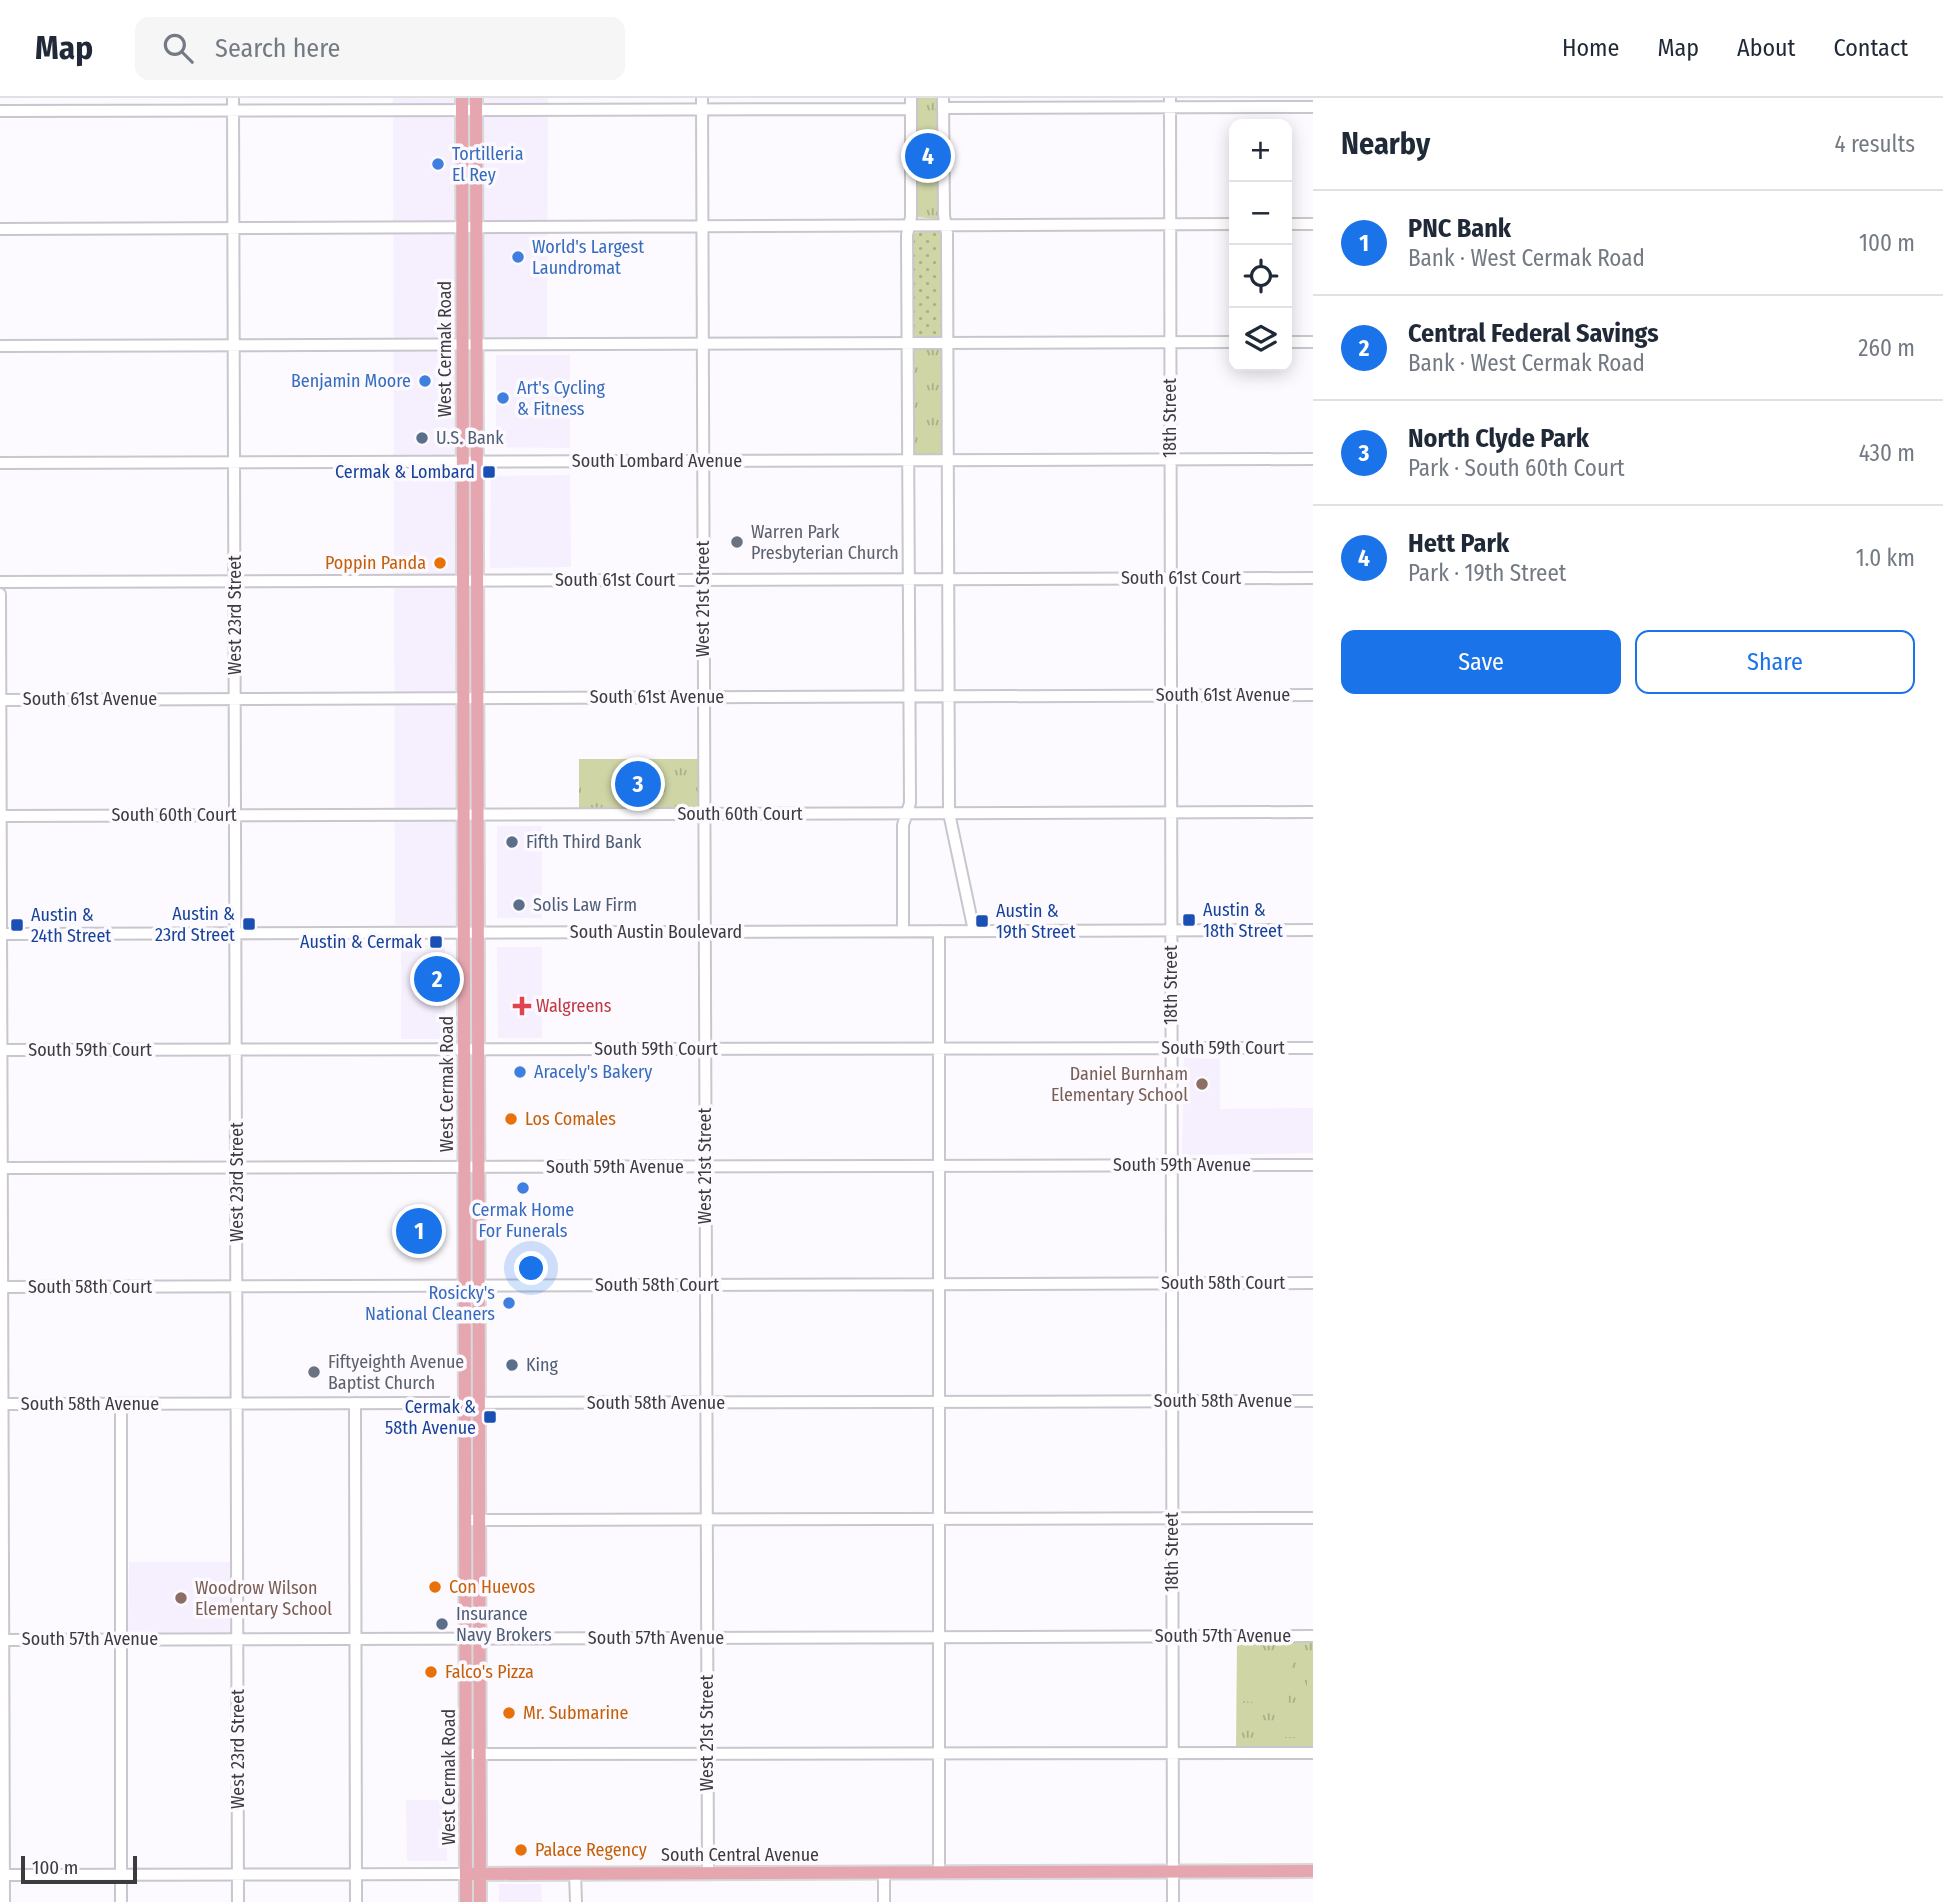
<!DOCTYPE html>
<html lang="en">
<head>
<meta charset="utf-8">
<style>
  body { margin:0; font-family:"Fira Sans Condensed",sans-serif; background:#f6f6f7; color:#1f2937 }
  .controls { position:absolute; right:21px; top:21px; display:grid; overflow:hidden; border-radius:14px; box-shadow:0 4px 18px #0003 }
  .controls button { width:63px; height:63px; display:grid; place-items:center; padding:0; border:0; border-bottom:2px solid #e0e1e3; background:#fff; color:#1f2937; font:35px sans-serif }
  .scale { position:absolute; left:21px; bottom:18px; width:116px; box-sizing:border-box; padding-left:7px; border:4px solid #3c3b3e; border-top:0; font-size:19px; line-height:24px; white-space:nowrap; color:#3c3b3e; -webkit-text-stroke:5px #fcf9ff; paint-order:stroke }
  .you { position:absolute; left:532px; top:1171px; width:24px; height:24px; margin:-18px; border:5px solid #fff; border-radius:50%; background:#1a73e8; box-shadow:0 0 0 10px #1a73e833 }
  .badge { display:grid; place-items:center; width:46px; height:46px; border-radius:50%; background:#1a73e8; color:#fff; font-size:23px; font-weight:700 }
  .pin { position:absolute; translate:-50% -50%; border:4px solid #fff; box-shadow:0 2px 7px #0006 }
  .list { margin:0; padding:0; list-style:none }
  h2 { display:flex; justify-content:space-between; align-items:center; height:91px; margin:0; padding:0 28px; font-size:30px }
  h2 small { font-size:23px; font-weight:400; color:#747a83 }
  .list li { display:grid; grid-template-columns:46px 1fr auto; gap:21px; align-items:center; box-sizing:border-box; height:105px; padding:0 28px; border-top:2px solid #e0e1e3 }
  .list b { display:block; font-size:26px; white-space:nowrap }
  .list p { margin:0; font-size:23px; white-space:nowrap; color:#747a83 }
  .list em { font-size:23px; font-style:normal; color:#747a83 }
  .actions { display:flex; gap:14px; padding:21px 28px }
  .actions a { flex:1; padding:16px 0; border:2px solid #1a73e8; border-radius:14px; text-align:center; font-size:24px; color:#1a73e8 }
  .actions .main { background:#1a73e8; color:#fff }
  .icon { flex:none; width:38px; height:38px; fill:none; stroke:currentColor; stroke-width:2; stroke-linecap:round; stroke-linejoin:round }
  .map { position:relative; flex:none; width:1313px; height:1804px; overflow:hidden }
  header { display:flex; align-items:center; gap:42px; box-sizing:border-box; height:98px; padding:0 35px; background:#fff; border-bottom:2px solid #e0e1e3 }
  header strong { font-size:33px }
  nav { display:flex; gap:38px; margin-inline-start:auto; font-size:24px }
  .search { width:490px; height:63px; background:#f6f6f7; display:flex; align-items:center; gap:18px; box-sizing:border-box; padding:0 24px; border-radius:14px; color:#747a83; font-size:26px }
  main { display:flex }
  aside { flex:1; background:#fff }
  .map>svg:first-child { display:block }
</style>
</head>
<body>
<header>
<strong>Map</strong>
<div class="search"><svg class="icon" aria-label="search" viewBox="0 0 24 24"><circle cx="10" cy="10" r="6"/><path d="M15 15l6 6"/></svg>Search here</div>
<nav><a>Home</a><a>Map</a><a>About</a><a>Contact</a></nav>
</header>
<main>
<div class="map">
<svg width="1313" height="1804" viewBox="0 0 1313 1804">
  <defs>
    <pattern id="grass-dots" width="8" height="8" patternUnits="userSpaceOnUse" patternTransform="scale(1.75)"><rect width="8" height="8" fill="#d0d5a6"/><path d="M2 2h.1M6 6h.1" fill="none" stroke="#aaae89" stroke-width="1.8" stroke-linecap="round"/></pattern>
    <pattern id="park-tufts" width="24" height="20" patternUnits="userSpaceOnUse" patternTransform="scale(1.75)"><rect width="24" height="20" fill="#d0d5a6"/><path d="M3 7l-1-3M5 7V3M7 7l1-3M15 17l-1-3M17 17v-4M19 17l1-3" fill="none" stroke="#aaae89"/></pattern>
  </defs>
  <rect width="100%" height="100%" fill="#fcf9ff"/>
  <path fill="#f6effd" d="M393,0H457L461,827H395Z
    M483,0H548L547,240L483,242Z
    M496,257H570V350L496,349Z
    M570,377L571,469L490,470L491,378Z
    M497,728H542V820H497Z
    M401,846L445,848V941H401Z
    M497,849H542V940H498Z
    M1184,960L1220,961V1011L1313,1010V1055L1182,1057Z
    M129,1464H234V1535H128Z
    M406,1702H447V1763H407Z
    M499,1786H541L542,1804H499Z"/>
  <path fill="url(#grass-dots)" d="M940,132L943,136L942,239H914L912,135Z"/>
  <path fill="url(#park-tufts)" d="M916,0H940V117L937,121L916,119Z
    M915,251H941L944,254L942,357H916L913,354L912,255Z
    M579,661H698V711H579Z
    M1237,1542H1313V1651H1236Z"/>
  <path fill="#d0d5a6" d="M580,664H634L635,685L592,686L591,694H581Z
    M1248,1554H1292L1288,1608L1241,1603V1559Z
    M1307,1568H1313V1604H1307Z
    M1313,1611V1639H1276V1612Z"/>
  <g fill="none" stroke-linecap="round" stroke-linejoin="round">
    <g stroke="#c9c6cd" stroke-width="14">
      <path id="minor" d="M233,0L238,1804
        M702,0L708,1774
        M943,0L944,117L947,136L949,715L974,833
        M1170,0L1173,1804
        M943,10L1313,9
        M0,13L911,11
        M1287,126H1313
        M0,131L1234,126
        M1287,244H1313
        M0,248L1234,244
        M0,365L1313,361
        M0,484L1313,480
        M0,496L4,1804
        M0,602L1313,597
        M0,718L1313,714
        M903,833V727L910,705L907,137L911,119V0
        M939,833V1774
        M0,836L1313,832
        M0,952L1313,950
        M2,1070L1313,1067
        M0,1189L1313,1185
        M355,1305L356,1804
        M0,1306L1313,1303
        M121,1306V1804
        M465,1422L1313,1420
        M0,1542L1313,1538
        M466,1656L1313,1655
        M575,1775L576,1804
        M884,1775V1804
        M0,1777L466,1776"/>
    </g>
    <g stroke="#d8d8d8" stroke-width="16">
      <path id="major" d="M462,0L466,1804
        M476,0L480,1804
        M473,1776L1313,1773"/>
    </g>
    <use href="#minor" stroke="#fff" stroke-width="10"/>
    <use href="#major" stroke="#e6a6b0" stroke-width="12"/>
  </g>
  <g fill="#3f7fe0" stroke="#fcf9ff" stroke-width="2.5">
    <circle cx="438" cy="66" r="7"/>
    <circle cx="518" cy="159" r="7"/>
    <circle cx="425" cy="283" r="7"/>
    <circle cx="503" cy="300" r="7"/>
    <circle cx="520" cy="974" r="7"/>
    <circle cx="523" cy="1090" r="7"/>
    <circle cx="509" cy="1205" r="7"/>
  </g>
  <g fill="#5c6f8a" stroke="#fcf9ff" stroke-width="2.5">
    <circle cx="422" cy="340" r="7"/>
    <circle cx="512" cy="744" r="7"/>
    <circle cx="519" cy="807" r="7"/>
    <circle cx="512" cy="1267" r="7"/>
    <circle cx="442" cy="1526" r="7"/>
  </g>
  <g fill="#1a4fb4" stroke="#fcf9ff" stroke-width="2.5">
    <rect x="482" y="367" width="14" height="14" rx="3.5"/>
    <rect x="1182" y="815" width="14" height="14" rx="3.5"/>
    <rect x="975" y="816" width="14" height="14" rx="3.5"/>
    <rect x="242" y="819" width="14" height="14" rx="3.5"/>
    <rect x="10" y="820" width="14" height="14" rx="3.5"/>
    <rect x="429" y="837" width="14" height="14" rx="3.5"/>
    <rect x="483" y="1312" width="14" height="14" rx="3.5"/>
  </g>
  <g fill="#6b7280" stroke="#fcf9ff" stroke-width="2.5">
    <circle cx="737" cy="444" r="7"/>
    <circle cx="314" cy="1274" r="7"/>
  </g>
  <g fill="#e8710a" stroke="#fcf9ff" stroke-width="2.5">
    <circle cx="440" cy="465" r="7"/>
    <circle cx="511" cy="1021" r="7"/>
    <circle cx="435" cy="1489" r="7"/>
    <circle cx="431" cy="1574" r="7"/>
    <circle cx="509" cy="1615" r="7"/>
    <circle cx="521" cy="1752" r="7"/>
  </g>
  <path fill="#e0444e" stroke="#fcf9ff" stroke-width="2.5" d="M518.5 897.5h7v7h7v7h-7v7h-7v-7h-7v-7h7z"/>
  <g fill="#8d6e63" stroke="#fcf9ff" stroke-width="2.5">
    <circle cx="1202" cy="986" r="7"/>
    <circle cx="181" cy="1500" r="7"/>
  </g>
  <g text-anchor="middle" stroke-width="7" stroke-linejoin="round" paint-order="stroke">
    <g font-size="18" fill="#366cbe" stroke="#fcf9ff" text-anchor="start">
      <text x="452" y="62">Tortilleria<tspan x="452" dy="21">El Rey</tspan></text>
      <text x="532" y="155">World's Largest<tspan x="532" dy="21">Laundromat</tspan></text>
      <text x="411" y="289" text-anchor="end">Benjamin Moore</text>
      <text x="517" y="296">Art's Cycling<tspan x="517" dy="21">&amp; Fitness</tspan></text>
      <text x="534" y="980">Aracely's Bakery</text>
      <text x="523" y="1118" text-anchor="middle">Cermak Home<tspan x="523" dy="21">For Funerals</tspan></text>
      <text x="495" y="1201" text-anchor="end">Rosicky's<tspan x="495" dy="21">National Cleaners</tspan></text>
    </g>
    <g font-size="18" fill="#3c3b3e" stroke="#fcf9ff">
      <text transform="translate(445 251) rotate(-90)" y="6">West Cermak Road</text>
      <text transform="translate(1170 320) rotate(-90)" y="6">18th Street</text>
      <text x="657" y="369">South Lombard Avenue</text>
      <text x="1181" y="486">South 61st Court</text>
      <text x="615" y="488">South 61st Court</text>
      <text transform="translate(703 501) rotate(-90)" y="6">West 21st Street</text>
      <text transform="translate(235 517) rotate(-90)" y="6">West 23rd Street</text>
      <text x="1223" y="603">South 61st Avenue</text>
      <text x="657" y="605">South 61st Avenue</text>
      <text x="90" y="607">South 61st Avenue</text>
      <text x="740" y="722">South 60th Court</text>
      <text x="174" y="723">South 60th Court</text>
      <text x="656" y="840">South Austin Boulevard</text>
      <text transform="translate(1171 887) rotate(-90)" y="6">18th Street</text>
      <text x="1223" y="956">South 59th Court</text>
      <text x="656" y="957">South 59th Court</text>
      <text x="90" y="958">South 59th Court</text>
      <text transform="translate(447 986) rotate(-90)" y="6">West Cermak Road</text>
      <text x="1182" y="1073">South 59th Avenue</text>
      <text transform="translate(705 1068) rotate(-90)" y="6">West 21st Street</text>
      <text x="615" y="1075">South 59th Avenue</text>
      <text transform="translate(237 1084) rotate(-90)" y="6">West 23rd Street</text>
      <text x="1223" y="1191">South 58th Court</text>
      <text x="657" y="1193">South 58th Court</text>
      <text x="90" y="1195">South 58th Court</text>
      <text x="1223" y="1309">South 58th Avenue</text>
      <text x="656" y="1311">South 58th Avenue</text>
      <text x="90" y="1312">South 58th Avenue</text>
      <text transform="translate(1172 1454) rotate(-90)" y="6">18th Street</text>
      <text x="1223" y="1544">South 57th Avenue</text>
      <text x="656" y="1546">South 57th Avenue</text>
      <text x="90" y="1547">South 57th Avenue</text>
      <text transform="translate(707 1635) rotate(-90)" y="6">West 21st Street</text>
      <text transform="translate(238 1651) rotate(-90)" y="6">West 23rd Street</text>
      <text transform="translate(449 1679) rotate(-90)" y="6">West Cermak Road</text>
      <text x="740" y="1763">South Central Avenue</text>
    </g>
    <g font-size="18" fill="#4e5e75" stroke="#fcf9ff" text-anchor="start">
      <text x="436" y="346">U.S. Bank</text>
      <text x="526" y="750">Fifth Third Bank</text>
      <text x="533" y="813">Solis Law Firm</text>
      <text x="526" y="1273">King</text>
      <text x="456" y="1522">Insurance<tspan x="456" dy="21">Navy Brokers</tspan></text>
    </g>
    <g font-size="18" fill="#164399" stroke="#fcf9ff" text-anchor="end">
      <text x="475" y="380">Cermak &amp; Lombard</text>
      <text x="1203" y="818" text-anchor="start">Austin &amp;<tspan x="1203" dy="21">18th Street</tspan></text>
      <text x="996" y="819" text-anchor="start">Austin &amp;<tspan x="996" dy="21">19th Street</tspan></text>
      <text x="235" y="822">Austin &amp;<tspan x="235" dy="21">23rd Street</tspan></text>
      <text x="31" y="823" text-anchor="start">Austin &amp;<tspan x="31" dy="21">24th Street</tspan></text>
      <text x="422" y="850">Austin &amp; Cermak</text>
      <text x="476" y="1315">Cermak &amp;<tspan x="476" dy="21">58th Avenue</tspan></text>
    </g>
    <g font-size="18" fill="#5b616d" stroke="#fcf9ff" text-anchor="start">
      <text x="751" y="440">Warren Park<tspan x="751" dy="21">Presbyterian Church</tspan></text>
      <text x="328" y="1270">Fiftyeighth Avenue<tspan x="328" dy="21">Baptist Church</tspan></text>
    </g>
    <g font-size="18" fill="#c56008" stroke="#fcf9ff" text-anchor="start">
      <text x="426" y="471" text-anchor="end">Poppin Panda</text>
      <text x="525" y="1027">Los Comales</text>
      <text x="449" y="1495">Con Huevos</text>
      <text x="445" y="1580">Falco's Pizza</text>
      <text x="523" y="1621">Mr. Submarine</text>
      <text x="535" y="1758">Palace Regency</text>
    </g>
    <g font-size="18" fill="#be3a42" stroke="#fcf9ff" text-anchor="start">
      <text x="536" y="914">Walgreens</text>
    </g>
    <g font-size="18" fill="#785e54" stroke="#fcf9ff" text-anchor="end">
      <text x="1188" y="982">Daniel Burnham<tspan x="1188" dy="21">Elementary School</tspan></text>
      <text x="195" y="1496" text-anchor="start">Woodrow Wilson<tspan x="195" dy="21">Elementary School</tspan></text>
    </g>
  </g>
</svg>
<div class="controls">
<button>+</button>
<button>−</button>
<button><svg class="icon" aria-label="locate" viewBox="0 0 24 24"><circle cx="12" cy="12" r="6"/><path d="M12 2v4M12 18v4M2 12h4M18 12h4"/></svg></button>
<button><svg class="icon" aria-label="layers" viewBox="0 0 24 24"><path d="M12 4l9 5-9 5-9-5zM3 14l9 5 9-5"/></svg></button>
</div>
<div class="scale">100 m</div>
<div class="you"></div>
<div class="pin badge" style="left:419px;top:1133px">1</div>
<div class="pin badge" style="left:437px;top:881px">2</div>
<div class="pin badge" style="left:638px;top:686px">3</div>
<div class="pin badge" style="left:928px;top:58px">4</div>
</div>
<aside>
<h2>Nearby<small>4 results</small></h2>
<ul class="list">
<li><span class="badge">1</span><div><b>PNC Bank</b><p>Bank · West Cermak Road</p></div><em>100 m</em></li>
<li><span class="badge">2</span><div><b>Central Federal Savings</b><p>Bank · West Cermak Road</p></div><em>260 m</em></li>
<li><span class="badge">3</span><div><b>North Clyde Park</b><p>Park · South 60th Court</p></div><em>430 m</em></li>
<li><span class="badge">4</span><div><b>Hett Park</b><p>Park · 19th Street</p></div><em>1.0 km</em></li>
</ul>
<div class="actions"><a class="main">Save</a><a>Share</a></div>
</aside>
</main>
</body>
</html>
